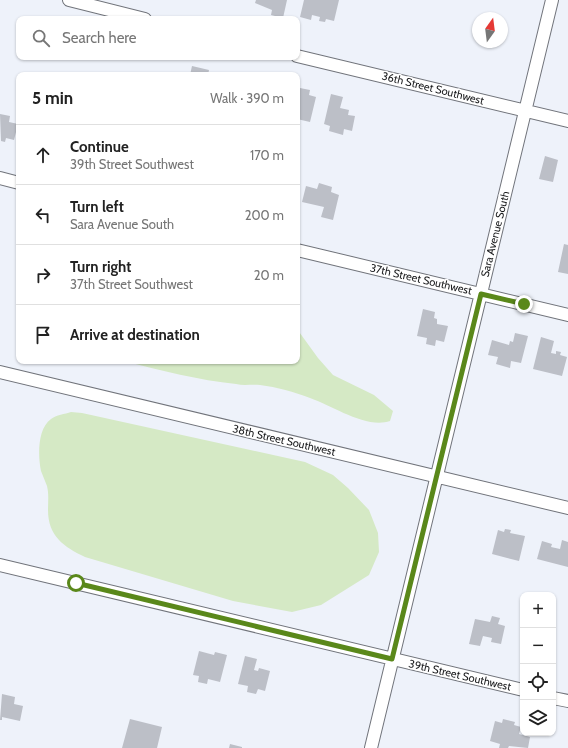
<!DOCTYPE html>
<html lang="en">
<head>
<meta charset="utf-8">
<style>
  body { margin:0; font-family:Cabin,sans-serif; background:#f6f6f6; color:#222 }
  .controls { position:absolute; right:12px; bottom:12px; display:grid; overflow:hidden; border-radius:8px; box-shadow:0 1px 3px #0004 }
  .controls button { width:36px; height:36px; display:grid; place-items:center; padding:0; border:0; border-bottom:1px solid #e0e0e0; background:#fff; color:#222; font:20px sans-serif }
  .compass { position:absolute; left:472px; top:12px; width:36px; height:36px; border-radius:50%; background:#fff; box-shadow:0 1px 3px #0004; rotate:14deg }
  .stop { position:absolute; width:12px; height:12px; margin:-9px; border:3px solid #5a881a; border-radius:50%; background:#fff }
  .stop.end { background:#5a881a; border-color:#fff; box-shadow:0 1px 4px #0008 }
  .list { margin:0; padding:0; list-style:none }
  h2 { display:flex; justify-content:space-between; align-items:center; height:52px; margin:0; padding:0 16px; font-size:17px }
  h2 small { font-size:13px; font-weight:400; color:#767676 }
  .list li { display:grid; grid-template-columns:26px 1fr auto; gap:12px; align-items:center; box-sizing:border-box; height:60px; padding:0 16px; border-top:1px solid #e0e0e0 }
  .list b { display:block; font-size:15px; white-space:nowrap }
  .list p { margin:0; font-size:13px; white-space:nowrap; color:#767676 }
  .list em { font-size:13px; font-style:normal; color:#767676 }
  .icon { flex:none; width:22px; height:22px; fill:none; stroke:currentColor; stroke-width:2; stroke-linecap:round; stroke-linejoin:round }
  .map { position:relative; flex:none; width:568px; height:748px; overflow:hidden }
  .search { position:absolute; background:#fff; box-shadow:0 1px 3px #0004; left:16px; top:16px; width:284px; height:44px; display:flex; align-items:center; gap:10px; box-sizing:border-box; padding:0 14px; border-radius:8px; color:#767676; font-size:15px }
  .panel { position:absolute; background:#fff; box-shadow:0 1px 3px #0004; left:16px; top:72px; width:284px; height:292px; border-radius:8px }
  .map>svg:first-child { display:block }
</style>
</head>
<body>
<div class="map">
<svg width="568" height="748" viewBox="0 0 568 748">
  <rect width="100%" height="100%" fill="#eef2fa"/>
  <path fill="#d5e9c5" d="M297,329L318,358L333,375L374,395L393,411L390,421C366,429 333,406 310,398C294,392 277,387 260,385C252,384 244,386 236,384C199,380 161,371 125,361H297Z
    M71,412L82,413L305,462L333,475L348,488L369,510L378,533L379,552L369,575L321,605L292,612L233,601L85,557C64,547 48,536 48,510C48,502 49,494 47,486C45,481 43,476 41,471C38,457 37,429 51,419C56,415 65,414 71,412Z"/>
  <path fill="#bcbfc7" d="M256,0H287L283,18L271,15L272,10L255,3Z
    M304,0H339L334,21L326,19L325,22L319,21L320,17L312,15L311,20L300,17Z
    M192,66L209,70L208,75H190Z
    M300,88L310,90L309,95L316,97L310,122L297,119V92L298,93Z
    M331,94L343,97L340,108L349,110L348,115L355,116L352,131L344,129L343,135L329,131L330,126L324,124Z
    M0,114L10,116L9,122L18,124L14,140L6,138L5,142L1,141Z
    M545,156L558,160L553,182L539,179Z
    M319,183L332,187L331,192L339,195L333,220L321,217L324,207L302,202L306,186L317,189Z
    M564,244L568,245V274L558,272Z
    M423,309L435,312L434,318L437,319V324L448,326L444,342L436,340L435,346L426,344L427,338L417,336Z
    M515,333L528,336L521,363L511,361L510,368L496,364L498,357L488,355L492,340L509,345L510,341L513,342Z
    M541,337L554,341L551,353L556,354V351L561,352L560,355L567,357L562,376L533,369Z
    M505,529L511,530L510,533L525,536L519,561L492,554L498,530L504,532Z
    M562,540L568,542V567L537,559L542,541L552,544L551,547L560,549Z
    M492,616L500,618L498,624L505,626L501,644L491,642L492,638L483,636L480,646L469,644L475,619L490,622Z
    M199,651L214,655L215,652L227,655L220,682L208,679L207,684L198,682L199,676L193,675Z
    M245,656L257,659L254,670L258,671L259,668L270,671L265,691L258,689L256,694L247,692L248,686L238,684Z
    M2,694L15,697L14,704L23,706L20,721L2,717V720H0Z
    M130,719L162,727L157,748H122Z
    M503,719L515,722L514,725L521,727L519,734L530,737L528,748L509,746L508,748H499L500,744L490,741L495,721L502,723Z
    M230,744L242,747V748H229Z"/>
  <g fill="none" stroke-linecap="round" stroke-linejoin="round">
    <g stroke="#71747b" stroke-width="14">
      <path id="minor" d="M69,0L145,19
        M297,56L568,121
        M0,178L19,183
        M297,250L568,315
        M0,372L568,508
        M0,565L523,690
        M553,698L568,701
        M371,748L552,0"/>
    </g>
    <use href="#minor" stroke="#fff" stroke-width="12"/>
  </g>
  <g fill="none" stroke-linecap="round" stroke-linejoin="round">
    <path stroke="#5a881a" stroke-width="5" d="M76,583L392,659L481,294L524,304"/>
  </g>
  <g text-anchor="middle" stroke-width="3" stroke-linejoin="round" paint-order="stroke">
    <g font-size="11" fill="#191a1c" stroke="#fff">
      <text transform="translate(433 88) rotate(14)" y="4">36th Street Southwest</text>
      <text transform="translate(495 234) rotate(-76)" y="4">Sara Avenue South</text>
      <text transform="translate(421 279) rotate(13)" y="4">37th Street Southwest</text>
      <text transform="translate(284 440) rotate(13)" y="4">38th Street Southwest</text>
      <text transform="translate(460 675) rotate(13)" y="4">39th Street Southwest</text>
    </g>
  </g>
</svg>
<div class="controls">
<button>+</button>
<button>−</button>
<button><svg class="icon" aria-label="locate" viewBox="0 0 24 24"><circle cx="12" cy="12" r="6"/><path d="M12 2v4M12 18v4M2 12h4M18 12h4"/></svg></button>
<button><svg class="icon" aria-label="layers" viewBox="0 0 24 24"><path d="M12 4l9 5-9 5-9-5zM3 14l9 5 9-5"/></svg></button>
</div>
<svg class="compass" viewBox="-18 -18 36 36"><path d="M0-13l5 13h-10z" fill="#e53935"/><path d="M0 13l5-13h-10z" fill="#767676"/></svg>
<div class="stop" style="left:76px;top:583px"></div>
<div class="stop end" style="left:524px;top:304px"></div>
<div class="search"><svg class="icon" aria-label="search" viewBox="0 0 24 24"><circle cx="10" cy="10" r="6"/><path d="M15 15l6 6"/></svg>Search here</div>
<section class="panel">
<h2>5 min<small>Walk · 390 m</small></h2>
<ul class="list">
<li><svg class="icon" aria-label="ahead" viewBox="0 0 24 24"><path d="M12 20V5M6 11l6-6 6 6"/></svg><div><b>Continue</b><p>39th Street Southwest</p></div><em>170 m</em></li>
<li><svg class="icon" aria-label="left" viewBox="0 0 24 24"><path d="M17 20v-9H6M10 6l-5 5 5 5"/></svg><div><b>Turn left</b><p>Sara Avenue South</p></div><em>200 m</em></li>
<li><svg class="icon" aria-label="right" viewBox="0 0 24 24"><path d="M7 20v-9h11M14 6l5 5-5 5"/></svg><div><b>Turn right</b><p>37th Street Southwest</p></div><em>20 m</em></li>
<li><svg class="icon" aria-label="arrive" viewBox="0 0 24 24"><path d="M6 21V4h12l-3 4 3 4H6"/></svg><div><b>Arrive at destination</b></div></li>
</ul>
</section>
</div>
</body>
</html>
